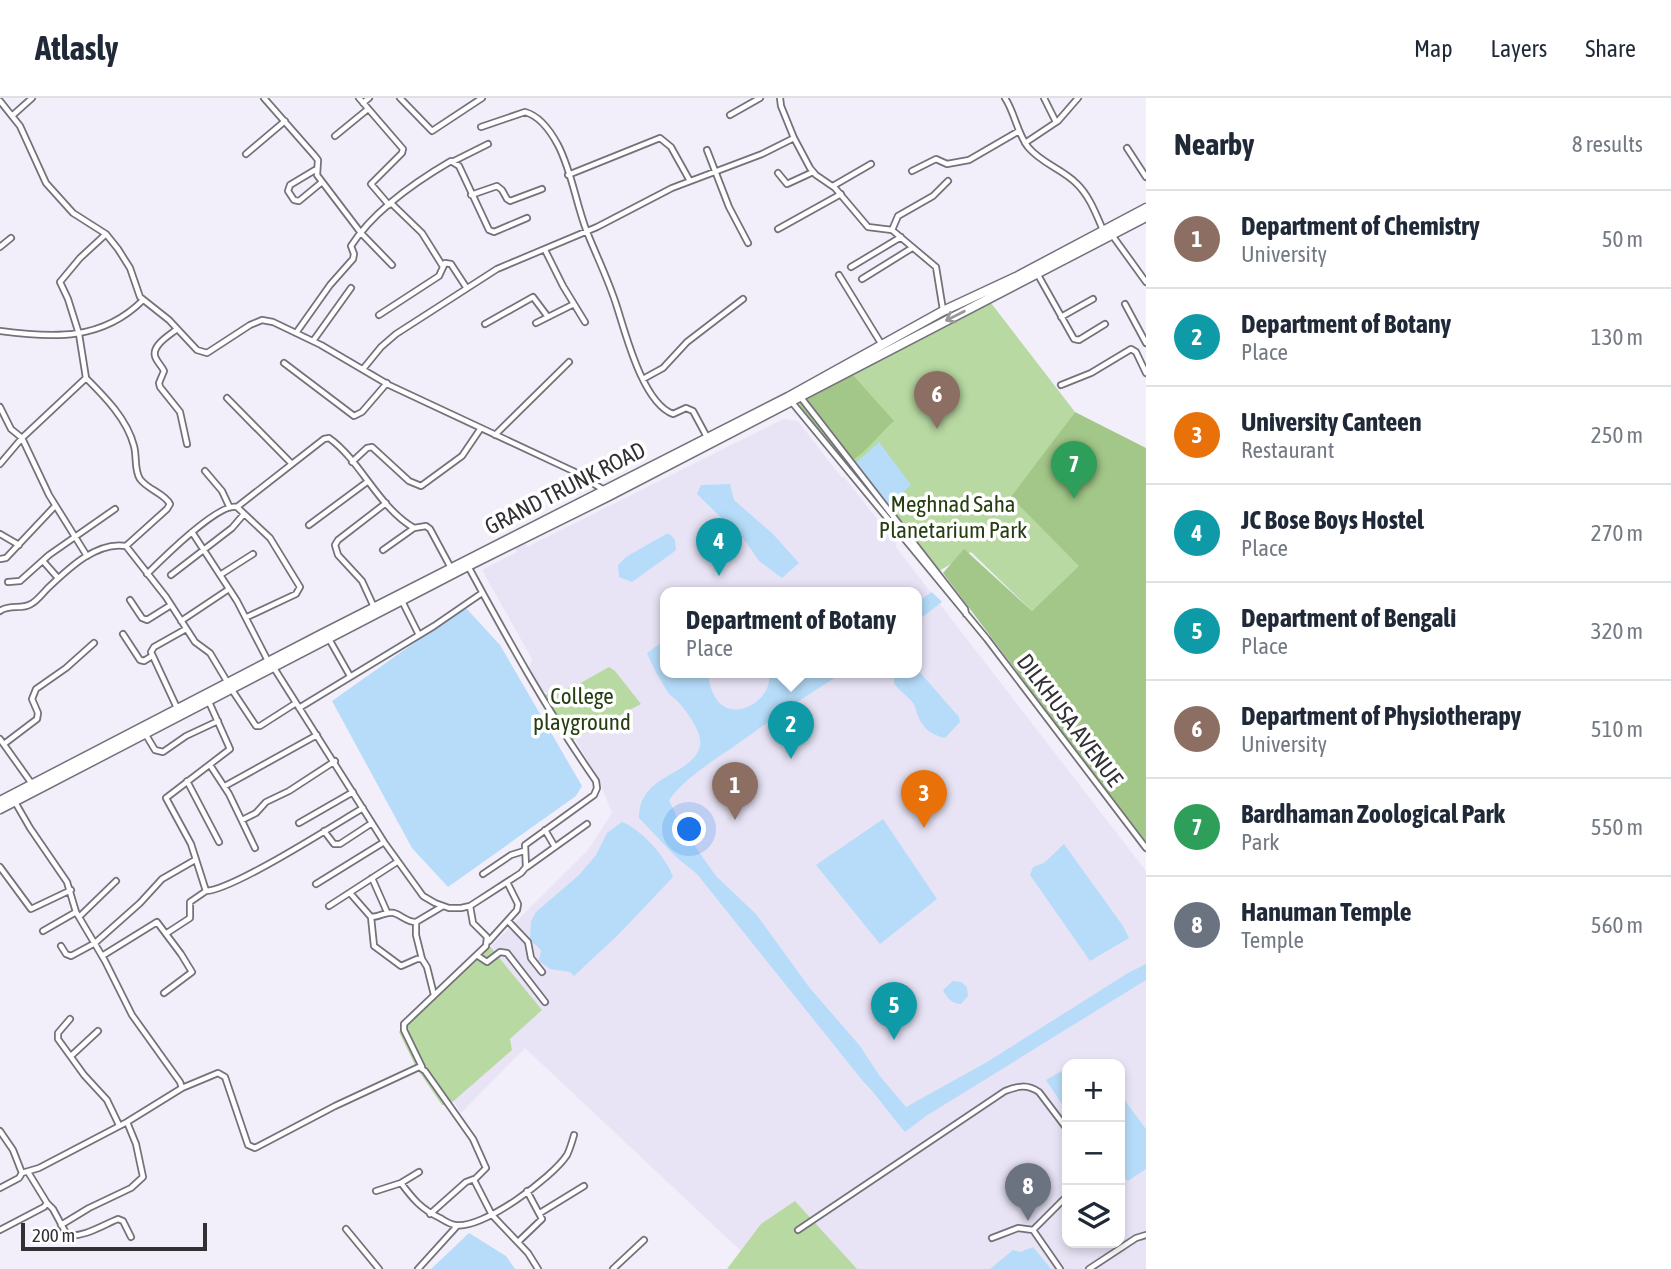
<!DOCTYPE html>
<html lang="en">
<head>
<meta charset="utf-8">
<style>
  body { margin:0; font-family:"Asap Condensed",sans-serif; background:#f2f2f3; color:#1f2937 }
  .controls { position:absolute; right:21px; bottom:21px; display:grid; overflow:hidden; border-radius:14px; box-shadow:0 4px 10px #0003 }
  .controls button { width:63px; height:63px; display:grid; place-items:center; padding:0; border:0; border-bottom:2px solid #e0e1e3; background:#fff; color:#1f2937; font:35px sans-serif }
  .scale { position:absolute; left:21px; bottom:18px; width:186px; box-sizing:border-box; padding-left:7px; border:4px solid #313034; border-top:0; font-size:19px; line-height:24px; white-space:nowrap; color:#313034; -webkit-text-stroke:5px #fff; paint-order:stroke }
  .you { position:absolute; left:690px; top:732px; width:24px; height:24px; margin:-18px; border:5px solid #fff; border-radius:50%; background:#1a73e8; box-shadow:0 0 0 10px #1a73e833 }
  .badge { display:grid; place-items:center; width:46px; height:46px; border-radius:50%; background:#0b8043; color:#fff; font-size:23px; font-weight:700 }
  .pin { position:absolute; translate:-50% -58px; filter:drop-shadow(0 2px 4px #0008) }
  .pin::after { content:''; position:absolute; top:37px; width:24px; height:21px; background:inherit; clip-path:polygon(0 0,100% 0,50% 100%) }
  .popup { position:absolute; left:660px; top:489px; width:262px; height:91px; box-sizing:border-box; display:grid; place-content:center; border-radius:14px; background:#fff; filter:drop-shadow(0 2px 5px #0005); font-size:23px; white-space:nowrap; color:#747a83 }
  .popup b { font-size:26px; color:#1f2937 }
  .popup::after { content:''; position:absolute; left:50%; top:100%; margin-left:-14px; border:14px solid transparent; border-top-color:#fff }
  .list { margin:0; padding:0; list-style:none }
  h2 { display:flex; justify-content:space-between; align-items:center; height:91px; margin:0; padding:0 28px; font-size:30px }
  h2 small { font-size:23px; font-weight:400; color:#747a83 }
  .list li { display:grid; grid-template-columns:46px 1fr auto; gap:21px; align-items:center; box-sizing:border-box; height:98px; padding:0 28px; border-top:2px solid #e0e1e3 }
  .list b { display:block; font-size:26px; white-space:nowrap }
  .list p { margin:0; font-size:23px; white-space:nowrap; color:#747a83 }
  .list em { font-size:23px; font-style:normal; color:#747a83 }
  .icon { flex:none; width:38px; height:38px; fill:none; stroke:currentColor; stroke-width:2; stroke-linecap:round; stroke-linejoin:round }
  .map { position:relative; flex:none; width:1146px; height:1171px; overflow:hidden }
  header { display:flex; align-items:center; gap:42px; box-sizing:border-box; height:98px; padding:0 35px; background:#fff; border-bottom:2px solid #e0e1e3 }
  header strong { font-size:33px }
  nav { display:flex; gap:38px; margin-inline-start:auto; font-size:24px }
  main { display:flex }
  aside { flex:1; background:#fff }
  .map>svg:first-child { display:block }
</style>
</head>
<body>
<header>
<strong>Atlasly</strong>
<nav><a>Map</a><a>Layers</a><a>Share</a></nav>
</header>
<main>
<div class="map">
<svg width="1146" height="1171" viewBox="0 0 1146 1171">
  <rect width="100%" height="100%" fill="#f2effa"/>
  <path fill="#e8e4f6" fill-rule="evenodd" d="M783,321L798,323L842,380L844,379L897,446L895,448L1146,773V1171H760L525,950L461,1015L408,931L588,752L612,715L600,685L550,595H546L532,585L529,570L532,561L482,472L517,454L514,448L524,442L527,449ZM665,495H917V575H665ZM1067,966H1120V1145H1067Z"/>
  <path fill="#b8d9a2" d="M984,196L1075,314L1012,399L1080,468L1032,513L971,454L939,473L796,309Z
    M609,569L615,573L641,606L569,644L552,616L544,597L577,587Z
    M488,846L542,912L510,941L512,952L449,1007H442L416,969L399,934L423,905Z
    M795,1103L857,1171H727L761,1126Z"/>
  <path fill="#a2c788" d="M851,275L894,323C880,335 864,357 848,365L826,342L797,303Z
    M1075,314L1146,350V746L943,475L964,451L1032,513L1079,468L1011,399Z"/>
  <path fill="#b6dcf9" d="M879,344L911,387L883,412L850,370Z
    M730,386L734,402L773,436L799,465L782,480L759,463L746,444L697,396L701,387Z
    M666,436H670L675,442L676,452L671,456L632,484L619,479L618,467L626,459Z
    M932,494L942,504L917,523V504Z
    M465,509L500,547L582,688L576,698L448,789L412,750L332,603Z
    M665,542V575H708C715,641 778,603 768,575H843C806,597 771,622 736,647C713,663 686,679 669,702L682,730L716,778L756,816L809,889L860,948L879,977L906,1009L987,964L1128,875L1146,866V882L926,1018L905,1034C890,1017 878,998 862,982L697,776L676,759L639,720C639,675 692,679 700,648C703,635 687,614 679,605C675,600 670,598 667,593C660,581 652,568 647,555Z
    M917,571L959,619L960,624L945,640C931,637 921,629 917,615C916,612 915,607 913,605C908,598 900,594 894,585L895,575H917Z
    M883,721L937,801L880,846L816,767Z
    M622,724C641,731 667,760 673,779L618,837L574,878L570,874L550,871L539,863L541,852L530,842L531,823L536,814L579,777L596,757L607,735Z
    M1064,746L1123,828L1129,840L1090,863L1030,777L1033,769L1044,765Z
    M953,883L961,884L967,889L968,898L961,906C952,906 947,900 943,892Z
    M1067,970V1014L1046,982Z
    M1120,996L1146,1031V1071L1128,1083L1120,1076Z
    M469,1135L506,1158L515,1171H431Z
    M1033,1149L1051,1171H990L1013,1152L1020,1154Z"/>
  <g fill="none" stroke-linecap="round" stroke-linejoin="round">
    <g stroke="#74717b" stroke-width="8">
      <path id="street" d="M264,0L314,57L318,62L317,77L361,135L392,167
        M359,0L403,51L402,55L371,86L389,107
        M400,0L432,33L482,0
        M780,0L781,8L794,40L810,70L816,77L835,90L868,129L892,132L936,169L943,212
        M1005,0C1015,15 1017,35 1028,49C1041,65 1062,71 1076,85C1089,97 1096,116 1103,132
        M1044,0L1056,24
        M0,3L20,28L46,85L73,115L106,136L118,151L130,170L140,199L169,222L197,252L207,255L250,227L262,222L273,224L321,247L389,287L573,373L604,392
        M363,5L369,0
        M13,17L32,0
        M730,17L760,0
        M481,29L525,14C540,18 551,34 558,47C572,74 576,106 587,134C597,159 609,183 617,209C626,237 643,305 673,316L686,310L693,313L707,339
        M335,38L368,11
        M1025,45L1058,23L1078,0
        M1127,50L1146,79
        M707,52L729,109L748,145
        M246,56L285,23
        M454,63L488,46
        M315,72L290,87L288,93L294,102L299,103L322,84
        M912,73L936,61L947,66L969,62L1019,33
        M778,75L787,86L813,74
        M568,77L660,40L671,49L690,83
        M833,88L871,66
        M471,97L497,88L502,92L507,101L510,103L542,91
        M391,105L422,135L442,167
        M778,131L841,96
        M892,132L898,118L933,98L948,83
        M1112,137L1146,184
        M0,149L11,140
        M545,152L563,188L585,224
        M851,169L901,139
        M839,177L882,247
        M1038,177L1074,241L1079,242L1105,226
        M862,181L912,150
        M1125,206L1146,245
        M379,217L439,178L445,165L451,166L466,189
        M1061,219L1093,201
        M536,225L574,206
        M485,226L533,199L548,219
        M177,231C170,237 152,247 155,258C156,263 162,268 164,273L159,285L160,289L180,314L187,346
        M0,233C53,240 102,243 143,202
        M296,235L330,187L353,161L354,156L351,148C374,112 415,84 451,63L459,68L489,132L494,134L527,120
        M313,243L351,190
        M284,265L354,318L362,314L387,285
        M363,271L381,249L396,236L497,171L597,129L672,90L762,56L794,40
        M86,280C105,299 127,321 134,348C137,359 134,372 140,381C148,392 164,395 170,406L167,411L126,448
        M643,281L663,270L687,244L743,201
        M1061,287L1091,275L1131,251L1136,254L1146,275
        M799,297L965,511L966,516
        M227,300L292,366
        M790,302L987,541L1146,750
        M0,309L11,331L22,340L49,397L87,458
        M495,337L569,264
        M352,364L367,350L372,349L409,383L421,388L462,358L481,330
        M0,366L22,340L86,280L79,236L68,201L60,184L80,160L106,136
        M205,373L222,393L229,408
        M237,409L324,341L329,340C361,363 378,409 414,430L426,428L430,431L451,470
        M309,427L367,384
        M192,434L237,503L268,563
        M0,436L19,447
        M383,452L414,430
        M0,461L6,460L55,408
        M43,463L58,480
        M147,476C161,462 219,404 237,409L270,440L300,489L296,496L247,519
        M171,477L232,430L244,416
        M220,477L253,456
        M8,484L20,483L49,457L115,411
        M130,502L142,520L147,522L171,507
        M402,503L419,537
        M374,509L362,483L338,457L335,447L338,442L386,405
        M0,513C10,506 21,512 31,506C37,503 42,496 47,491C67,472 96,443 126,448L166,499L195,544L210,555L228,585
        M181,523L229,491
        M123,536L140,562L144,563L152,558
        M329,541L350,578
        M274,570L384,744L423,798L435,805L449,810H461L470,808L521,775L526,769L525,747L594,697L597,690L596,683C548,614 508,542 468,468
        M232,592L256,628H260L296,605
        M299,610L434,528L482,495
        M178,612L151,554L154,549L186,531
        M146,637L155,652L163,654L186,638L218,623
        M0,641L32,686
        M4,646L37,621L38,615L32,601L36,591L66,570L94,545
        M210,667L229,696L255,750
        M187,683L219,744
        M225,688L317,637
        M15,704L30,730L67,784L76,814L105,863L132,917L180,984L182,990
        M242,722L256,715L266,704L289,693L335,663
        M299,725L353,694
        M545,732L555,749
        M324,733L334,746H340L372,725
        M0,769L31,811L71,792
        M527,769L587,726
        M483,776L511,757L524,753
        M372,780L387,814
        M316,786L384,744
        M206,793C233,792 334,727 363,710
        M350,795L371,819C380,819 386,813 394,815C403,818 406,824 416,824L443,808
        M329,808L397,764
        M79,819L116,783
        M371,819L374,848L401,868L417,861H422L427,869L434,897
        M508,823L528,844L531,860L542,874
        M416,824V837L422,861
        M43,833L76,814
        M167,835L190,820V804L206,793L191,746L166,700L230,651L209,604
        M489,843L517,812L518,806L507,784
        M61,848L66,856L71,858L95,845L140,805L162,781L195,762
        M102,858L157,824L181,856L192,874L164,895
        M478,858L487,864L500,854L507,855L545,904
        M70,921L58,935V941L84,977L107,1002L119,1027
        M71,958L98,933
        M422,969L404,932V926L486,848L487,839L473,825L470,808
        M0,1033L13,1052L22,1075L19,1080L0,1090
        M22,1075L39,1070L127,1024L182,990L218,975L225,979L248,1047L255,1050L335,1008L419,969L425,973L473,1041L486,1070L474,1082L492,1117L528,1155L538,1171
        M401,1085L419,1074
        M376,1093L401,1085C413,1101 421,1111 440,1120C445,1123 449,1126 455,1127C482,1132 552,1080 567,1057C570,1051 572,1044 574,1037
        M47,1105L53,1111L67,1137C83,1140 103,1127 118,1121L123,1123L131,1139
        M540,1115L584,1088
        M430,1116L466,1084L474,1081
        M61,1127L89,1110L131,1090L143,1079L136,1046L127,1024
        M346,1131L379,1171
        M0,1132L44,1109L47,1105L28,1074
        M798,1132L1005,993C1018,988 1027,986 1039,994L1067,1031
        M1033,1132L1067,1098
        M992,1140L1018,1130L1033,1132L1060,1171
        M518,1144L542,1121L527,1093
        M418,1171L457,1128
        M613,1171L644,1142
        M1089,1171L1136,1140L1146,1137"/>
    </g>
    <g stroke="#74717b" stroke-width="11">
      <path id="primary" d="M0,703L322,536L788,299L943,213L1016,179L1146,110
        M0,711L468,468L609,398L1146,119"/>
    </g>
    <use href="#street" stroke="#fff" stroke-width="4.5"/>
    <use href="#primary" stroke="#fff" stroke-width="8"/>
  </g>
  <defs><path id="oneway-shaft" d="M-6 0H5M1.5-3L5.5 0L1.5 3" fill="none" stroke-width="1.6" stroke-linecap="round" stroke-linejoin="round" transform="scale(1.75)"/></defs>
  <use stroke="#98989a" href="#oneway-shaft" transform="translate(955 218) rotate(153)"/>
  <g text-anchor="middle" stroke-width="7" stroke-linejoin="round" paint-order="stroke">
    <g font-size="23" fill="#313034" stroke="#fff">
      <text transform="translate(565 390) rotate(-27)" y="8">GRAND TRUNK ROAD</text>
      <text transform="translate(1070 622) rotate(53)" y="8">DILKHUSA AVENUE</text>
    </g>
    <g font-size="23" fill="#263e12" stroke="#fff">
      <text x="953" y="414">Meghnad Saha<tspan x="953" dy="26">Planetarium Park</tspan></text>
      <text x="582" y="606">College<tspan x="582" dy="26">playground</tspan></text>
    </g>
  </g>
</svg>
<div class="controls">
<button>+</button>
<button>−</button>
<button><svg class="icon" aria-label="layers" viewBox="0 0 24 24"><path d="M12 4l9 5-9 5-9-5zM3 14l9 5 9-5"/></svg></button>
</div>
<div class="scale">200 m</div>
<div class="you"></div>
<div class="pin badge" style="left:735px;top:722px;background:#8d6e63">1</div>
<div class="pin badge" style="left:791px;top:661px;background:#0f9aa8">2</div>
<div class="popup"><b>Department of Botany</b>Place</div>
<div class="pin badge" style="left:924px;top:730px;background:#e8710a">3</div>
<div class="pin badge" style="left:719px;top:478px;background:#0f9aa8">4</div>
<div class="pin badge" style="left:894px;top:942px;background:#0f9aa8">5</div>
<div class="pin badge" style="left:937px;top:331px;background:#8d6e63">6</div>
<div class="pin badge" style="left:1074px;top:401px;background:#2e9e5b">7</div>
<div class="pin badge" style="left:1028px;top:1123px;background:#6b7280">8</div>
</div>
<aside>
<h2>Nearby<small>8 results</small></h2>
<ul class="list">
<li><span class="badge" style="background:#8d6e63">1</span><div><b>Department of Chemistry</b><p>University</p></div><em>50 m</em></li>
<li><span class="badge" style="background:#0f9aa8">2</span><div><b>Department of Botany</b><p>Place</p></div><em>130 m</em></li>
<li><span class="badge" style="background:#e8710a">3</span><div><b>University Canteen</b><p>Restaurant</p></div><em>250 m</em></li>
<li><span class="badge" style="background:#0f9aa8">4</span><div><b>JC Bose Boys Hostel</b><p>Place</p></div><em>270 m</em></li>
<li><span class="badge" style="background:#0f9aa8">5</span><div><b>Department of Bengali</b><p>Place</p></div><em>320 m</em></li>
<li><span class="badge" style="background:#8d6e63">6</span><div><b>Department of Physiotherapy</b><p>University</p></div><em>510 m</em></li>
<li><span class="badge" style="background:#2e9e5b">7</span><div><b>Bardhaman Zoological Park</b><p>Park</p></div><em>550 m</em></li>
<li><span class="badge" style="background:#6b7280">8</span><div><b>Hanuman Temple</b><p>Temple</p></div><em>560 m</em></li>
</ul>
</aside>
</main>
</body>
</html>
